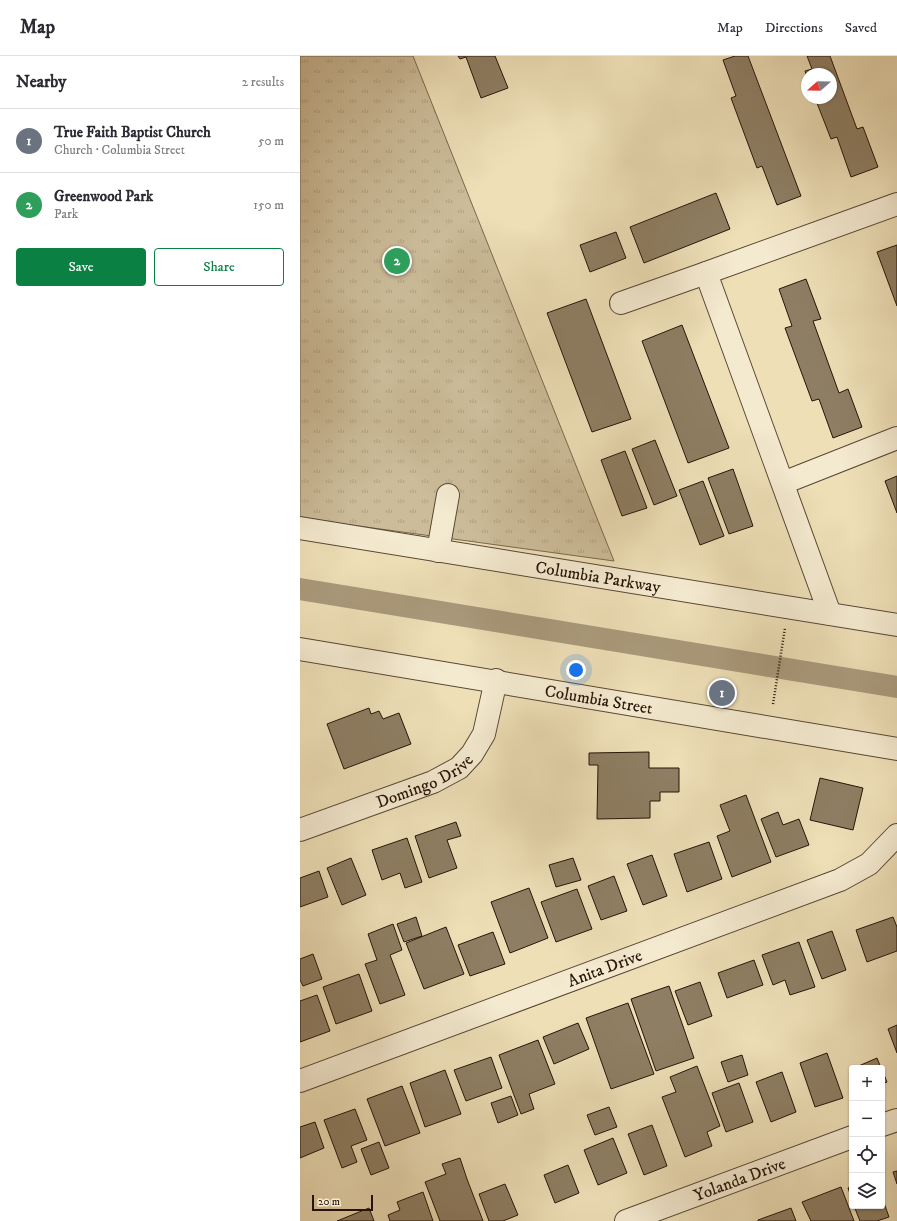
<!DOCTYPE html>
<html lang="en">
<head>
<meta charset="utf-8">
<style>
  body { margin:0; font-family:"IM FELL DW Pica",serif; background:#f2f2f3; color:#2b2b33 }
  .controls { position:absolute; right:12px; bottom:12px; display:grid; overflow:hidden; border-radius:4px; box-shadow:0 1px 3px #0004 }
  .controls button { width:36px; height:36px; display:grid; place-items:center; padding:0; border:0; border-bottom:1px solid #e1e1e2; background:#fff; color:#2b2b33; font:20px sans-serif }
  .compass { position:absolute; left:501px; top:12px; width:36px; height:36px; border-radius:50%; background:#fff; box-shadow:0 1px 3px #0004; rotate:250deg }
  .scale { position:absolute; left:12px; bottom:10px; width:61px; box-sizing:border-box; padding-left:4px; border:2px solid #261408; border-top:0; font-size:11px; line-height:14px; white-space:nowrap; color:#261408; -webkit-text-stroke:3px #f4ead0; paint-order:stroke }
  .you { position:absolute; left:276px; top:614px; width:14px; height:14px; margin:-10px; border:3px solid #fff; border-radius:50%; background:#1a73e8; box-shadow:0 0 0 6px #1a73e833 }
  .badge { display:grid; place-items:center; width:26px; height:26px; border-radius:50%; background:#0b8043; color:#fff; font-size:13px; font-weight:700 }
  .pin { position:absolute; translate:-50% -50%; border:2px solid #fff; box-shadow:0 1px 4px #0006 }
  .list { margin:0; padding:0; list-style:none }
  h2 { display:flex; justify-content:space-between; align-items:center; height:52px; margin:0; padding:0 16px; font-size:17px }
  h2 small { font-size:13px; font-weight:400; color:#7c7c81 }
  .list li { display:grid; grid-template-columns:26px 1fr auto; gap:12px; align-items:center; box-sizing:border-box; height:64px; padding:0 16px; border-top:1px solid #e1e1e2 }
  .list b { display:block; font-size:15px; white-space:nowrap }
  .list p { margin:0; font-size:13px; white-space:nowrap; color:#7c7c81 }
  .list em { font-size:13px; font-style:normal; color:#7c7c81 }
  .actions { display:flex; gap:8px; padding:12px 16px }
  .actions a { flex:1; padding:9px 0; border:1px solid #0b8043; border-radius:4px; text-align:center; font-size:14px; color:#0b8043 }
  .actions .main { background:#0b8043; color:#fff }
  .icon { flex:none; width:22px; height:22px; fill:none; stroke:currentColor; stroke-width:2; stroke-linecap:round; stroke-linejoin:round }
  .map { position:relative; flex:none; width:597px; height:1165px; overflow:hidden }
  header { display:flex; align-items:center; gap:24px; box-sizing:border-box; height:56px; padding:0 20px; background:#fff; border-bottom:1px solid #e1e1e2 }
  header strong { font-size:19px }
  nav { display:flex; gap:22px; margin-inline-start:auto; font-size:14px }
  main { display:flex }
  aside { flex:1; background:#fff }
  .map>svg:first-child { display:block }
</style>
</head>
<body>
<header>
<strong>Map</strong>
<nav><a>Map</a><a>Directions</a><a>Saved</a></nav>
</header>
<main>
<aside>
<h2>Nearby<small>2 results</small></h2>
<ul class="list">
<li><span class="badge" style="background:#6b7280">1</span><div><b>True Faith Baptist Church</b><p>Church · Columbia Street</p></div><em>50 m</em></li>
<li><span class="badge" style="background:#2e9e5b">2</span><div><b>Greenwood Park</b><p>Park</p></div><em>150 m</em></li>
</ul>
<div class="actions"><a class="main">Save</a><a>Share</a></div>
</aside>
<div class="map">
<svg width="597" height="1165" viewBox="0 0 597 1165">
  <defs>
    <pattern id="park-tufts" width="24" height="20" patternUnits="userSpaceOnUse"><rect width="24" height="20" fill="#ccbc99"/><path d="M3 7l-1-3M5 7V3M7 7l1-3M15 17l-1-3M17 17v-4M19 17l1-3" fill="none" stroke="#afa182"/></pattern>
  </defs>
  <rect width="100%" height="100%" fill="#eedfb7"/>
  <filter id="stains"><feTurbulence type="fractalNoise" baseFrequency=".005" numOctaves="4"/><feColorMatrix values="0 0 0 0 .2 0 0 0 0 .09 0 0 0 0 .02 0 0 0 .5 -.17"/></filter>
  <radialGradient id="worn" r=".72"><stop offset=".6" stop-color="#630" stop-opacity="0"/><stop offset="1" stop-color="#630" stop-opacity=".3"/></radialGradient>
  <path fill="url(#park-tufts)" stroke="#796850" d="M0,0H113L314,505L0,462Z"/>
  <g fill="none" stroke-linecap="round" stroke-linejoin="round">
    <path stroke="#aa9a7c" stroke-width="22" d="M0,533L597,631"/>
  </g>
  <path fill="#8e7e63" stroke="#261408" d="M158,0H195L208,32L181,42L166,1L160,3Z
    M435,0H448L501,140L477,149L462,110L457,112L431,42L436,40L423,4Z
    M507,0H530L557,73L563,71L578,111L551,121L537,81L531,83L515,42H531V18H507V21L505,15L512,13Z
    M416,137L430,173L344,207L330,171Z
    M316,176L326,202L290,216L280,189Z
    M597,189V250L577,196Z
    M506,223L521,263L513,265L539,337L548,333L562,371L533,382L519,343L512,345L485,272L492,270L479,233Z
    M286,243L331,363L292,376L247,257Z
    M382,269L429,392L388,407L342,285Z
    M355,384L377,440L354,449L332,393Z
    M325,395L347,452L322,460L301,404Z
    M433,413L453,470L429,478L408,422Z
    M597,420V457L585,425Z
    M403,425L424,480L400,489L379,434Z
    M69,652L71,658L79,655L83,663L99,657L111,688L44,713L27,668Z
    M349,696V712H379V736H360V745H350V762L297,763L298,709H289V697Z
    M520,722L563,732L553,774L510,764Z
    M446,739L471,806L432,821L417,780L430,775L420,749Z
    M478,756L483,769L499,763L509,789L476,801L461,763Z
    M156,766L161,780L147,784L157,812L129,822L115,780Z
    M107,782L122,826L105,832L100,817L82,824L72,794Z
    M409,786L422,823L387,836L374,798Z
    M352,799L367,840L343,849L327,808Z
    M51,802L66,839L42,849L27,812Z
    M273,802L281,824L256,831L249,809Z
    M19,815L28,841L0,851V822Z
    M314,820L327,855L301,864L288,830Z
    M229,832L248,882L210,897L191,846Z
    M277,833L292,873L256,886L241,846Z
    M116,861L122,880L104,886L97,868Z
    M593,861L597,871V895L567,906L556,874Z
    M93,868L102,894L90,899L105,939L80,948L65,908L77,904L68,878Z
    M146,871L164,918L124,933L106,887Z
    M532,875L546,914L522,923L507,884Z
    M193,876L205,908L170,920L158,889Z
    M499,886L515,931L490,939L485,924L473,929L462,899Z
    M13,898L22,923L3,930L0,924V903Z
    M454,904L463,929L427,942L418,917Z
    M59,918L72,955L36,968L23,931Z
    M400,926L412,960L388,969L375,935Z
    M369,930L394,1002L356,1015L331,943Z
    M17,939L30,975L0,986V945Z
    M328,947L354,1018L311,1033L286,962Z
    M278,967L289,993L254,1008L243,981Z
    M597,969V997L588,973Z
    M238,984L255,1028L229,1038L234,1053L221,1058L199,999Z
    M527,997L543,1042L515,1051L500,1007Z
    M442,999L448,1019L428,1026L421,1006Z
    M191,1001L202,1032L166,1045L154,1014Z
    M577,1002L581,1012H554Z
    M397,1010L420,1070L407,1076L412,1090L385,1101L362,1041L376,1036L370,1021Z
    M145,1014L161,1058L125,1071L110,1027Z
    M582,1014L587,1026L582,1028Z
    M482,1016L496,1056L471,1066L456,1026Z
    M439,1027L453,1066L426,1076L412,1037Z
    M102,1030L120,1077L85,1090L67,1043Z
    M211,1040L218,1059L198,1067L191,1047Z
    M309,1051L317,1071L295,1079L287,1059Z
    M55,1053L67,1084L51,1090L57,1106L42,1112L24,1064Z
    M15,1066L24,1092L0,1102V1071Z
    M352,1069L367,1110L344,1119L328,1078Z
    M313,1082L327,1117L298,1129L284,1094Z
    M79,1086L89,1112L71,1119L61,1093Z
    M160,1102L167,1123L183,1165H140L125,1126L146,1118L142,1108Z
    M268,1109L279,1137L255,1147L244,1119Z
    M597,1115V1128L593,1116Z
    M205,1128L218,1159L203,1165H189L179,1138Z
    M552,1130V1143L548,1132Z
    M541,1131L554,1165H511L502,1146Z
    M123,1136L133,1165H90L88,1159L100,1154L97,1146Z
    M582,1141L589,1161L577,1165H560L554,1150H582Z
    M69,1152L74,1165H37Z
    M491,1152L496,1165H458V1164Z"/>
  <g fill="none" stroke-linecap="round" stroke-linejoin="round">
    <g stroke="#584734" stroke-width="24">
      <g id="minor">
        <path d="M321,247L406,217"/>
        <path d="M483,427L597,382"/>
        <path id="s1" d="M0,472L597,569"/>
        <path d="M138,495L148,439"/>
        <path d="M530,558L406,217L597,148"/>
        <path id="s2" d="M0,593L597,693"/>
        <path id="s3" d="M0,774L133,726L159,712L172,698L184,678L196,624"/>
        <path id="s4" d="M0,1025L540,824L569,808L597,779"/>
        <path d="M582,1069L597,1064"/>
        <path id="s5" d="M326,1165L552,1081"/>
      </g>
    </g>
    <path stroke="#261408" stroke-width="2.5" stroke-dasharray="1 2" stroke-linecap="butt" d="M473,648L485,572"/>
    <use href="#minor" stroke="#f4ead0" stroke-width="22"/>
  </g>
  <g text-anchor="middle" stroke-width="3" stroke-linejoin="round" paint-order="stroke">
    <g font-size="17" fill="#261408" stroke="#f4ead0">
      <text dy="6" stroke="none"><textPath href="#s1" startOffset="302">Columbia Parkway</textPath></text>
      <text dy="6" stroke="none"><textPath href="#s2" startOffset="303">Columbia Street</textPath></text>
      <text dy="6" stroke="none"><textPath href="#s3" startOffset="134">Domingo Drive</textPath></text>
      <text dy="6" stroke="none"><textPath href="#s4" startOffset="325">Anita Drive</textPath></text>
      <text dy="6" stroke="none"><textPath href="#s5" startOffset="121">Yolanda Drive</textPath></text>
    </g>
  </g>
  <rect width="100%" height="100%" filter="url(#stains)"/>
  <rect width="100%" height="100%" fill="url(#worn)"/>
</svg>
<div class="controls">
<button>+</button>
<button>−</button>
<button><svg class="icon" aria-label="locate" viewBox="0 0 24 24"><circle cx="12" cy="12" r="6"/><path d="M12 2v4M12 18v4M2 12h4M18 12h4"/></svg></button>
<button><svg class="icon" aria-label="layers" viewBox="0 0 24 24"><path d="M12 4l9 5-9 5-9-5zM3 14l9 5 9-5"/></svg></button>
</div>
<svg class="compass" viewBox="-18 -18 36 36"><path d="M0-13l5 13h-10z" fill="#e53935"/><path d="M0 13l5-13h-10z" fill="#7c7c81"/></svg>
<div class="scale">20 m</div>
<div class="you"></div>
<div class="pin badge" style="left:422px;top:637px;background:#6b7280">1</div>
<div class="pin badge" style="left:97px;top:205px;background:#2e9e5b">2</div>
</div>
</main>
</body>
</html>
